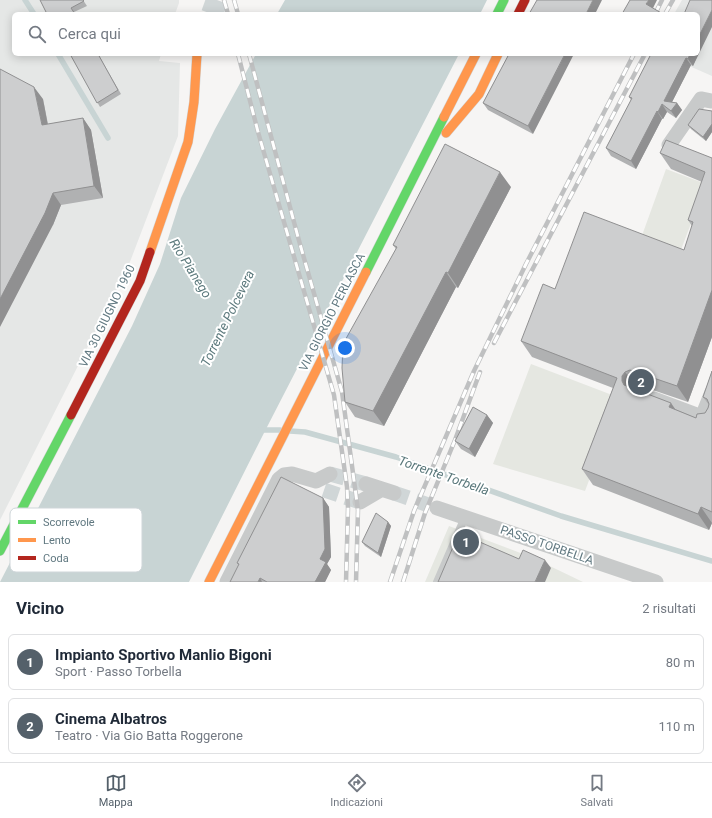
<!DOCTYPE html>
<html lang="it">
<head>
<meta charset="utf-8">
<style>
  body { margin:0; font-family:Roboto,sans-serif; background:#f2f2f3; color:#1f2937 }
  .you { position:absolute; left:345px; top:348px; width:14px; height:14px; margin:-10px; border:3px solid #fff; border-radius:50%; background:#1a73e8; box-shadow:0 0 0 6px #1a73e833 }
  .badge { display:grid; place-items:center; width:26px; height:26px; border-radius:50%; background:#54606a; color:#fff; font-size:13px; font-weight:700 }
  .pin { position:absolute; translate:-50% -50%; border:2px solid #fff; box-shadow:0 1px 4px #0006 }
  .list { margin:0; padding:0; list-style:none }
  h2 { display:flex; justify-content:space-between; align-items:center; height:52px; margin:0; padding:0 16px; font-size:17px }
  h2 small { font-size:13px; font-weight:400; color:#747a83 }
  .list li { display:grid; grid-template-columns:26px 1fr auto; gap:12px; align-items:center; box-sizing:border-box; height:56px; margin:0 8px 8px; padding:0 8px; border:1px solid #e0e1e3; border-radius:6px }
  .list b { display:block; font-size:15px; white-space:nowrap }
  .list p { margin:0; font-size:13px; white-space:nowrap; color:#747a83 }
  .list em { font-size:13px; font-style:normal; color:#747a83 }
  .icon { flex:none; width:22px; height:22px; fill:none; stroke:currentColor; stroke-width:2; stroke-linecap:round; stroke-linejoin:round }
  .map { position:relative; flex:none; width:712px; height:582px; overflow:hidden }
  .search { position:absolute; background:#fff; box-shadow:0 2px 10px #0003; left:12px; right:12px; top:12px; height:44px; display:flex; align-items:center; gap:10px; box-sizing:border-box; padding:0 14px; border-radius:6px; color:#747a83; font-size:15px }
  .sheet { height:180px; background:#fff }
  nav { display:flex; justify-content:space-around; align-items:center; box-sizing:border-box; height:56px; border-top:1px solid #e0e1e3; background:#fff; font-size:11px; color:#747a83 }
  nav a { display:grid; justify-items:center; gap:2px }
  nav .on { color:#54606a }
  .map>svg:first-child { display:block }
</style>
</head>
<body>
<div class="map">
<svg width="712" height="582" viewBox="0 0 712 582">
  <rect width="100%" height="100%" fill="#f6f5f4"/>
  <path fill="#e5e7e6" d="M0,0H179V3L175,14H14V54H161L159,61L180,63L178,136L128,267L0,520Z
    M682,0H712V76L662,54H698V14H674Z"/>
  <path fill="#e5e7e1" d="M666,169L706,184L679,255L640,241Z
    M531,364L620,398L585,491L493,464Z
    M449,526L531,557L583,582H425Z"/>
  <path fill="#c8d4d4" d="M285,0H487L480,14H277Z
    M256,54H459L266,429L189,582H0L132,326L160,264L181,198L215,129Z"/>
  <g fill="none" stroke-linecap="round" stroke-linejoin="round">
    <path stroke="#c8d4d4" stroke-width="5.5" d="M25,0L34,14
      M58,54L108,138
      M259,430H280
      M290,431L305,432L396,457L561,516L712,561"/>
    <path stroke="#d0d6d7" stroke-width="15" stroke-dasharray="15 8" stroke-linecap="butt" d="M330,474L366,484
      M324,490L360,502
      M394,493L437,508"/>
    <path stroke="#d0d6d7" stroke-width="22" stroke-dasharray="22 11" stroke-linecap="butt" d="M212,14L217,0"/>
    <g stroke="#d2d3d4" stroke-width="10">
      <path id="fast" d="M497,14L504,0
        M366,272L444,117
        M0,551L71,415"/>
    </g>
    <g stroke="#d2d3d4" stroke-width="10">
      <path id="slow" d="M444,117L476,54
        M446,133L479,94L498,54
        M150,252L188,142L194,102L197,54
        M209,582L366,272"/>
    </g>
    <g stroke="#d2d3d4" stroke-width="10">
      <path id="jam" d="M518,14L525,0
        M71,415L140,281L150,252"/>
    </g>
    <path stroke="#c8caca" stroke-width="8" d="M437,582L465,517"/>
    <path stroke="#c8caca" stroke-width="15" d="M669,145L701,99L712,101
      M654,399L702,417
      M711,421L702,417L712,392
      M316,481L330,474
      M366,484L394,493
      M360,502L382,489
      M437,508L656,582
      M227,582L279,479L284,475L292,474L316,481"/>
    <use href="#fast" stroke="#63d668" stroke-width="9"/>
    <use href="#slow" stroke="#ff974d" stroke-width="9"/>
    <use href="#jam" stroke="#b3261e" stroke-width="9"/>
    <g stroke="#bfc0c1" stroke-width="4.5">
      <path id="rail" d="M224,0L228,14
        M234,0L238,14
        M655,14L662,0
        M665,14L673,0
        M238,54L258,132L334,395L347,487L348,508L346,582
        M249,54L298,237L342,392L358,510L356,582
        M494,343L645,54
        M390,582L414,511L474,371L526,264L634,54
        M403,582L425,513L455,440L480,372"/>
    </g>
    <use href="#rail" stroke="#fff" stroke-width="3" stroke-dasharray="9" stroke-linecap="butt"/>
  </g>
  <path fill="#b0b1b2" d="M40,0H83L87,6L74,12L75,14H47Z
    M70,54H98L121,94L100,107Z
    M509,54L533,134L488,110L483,103Z
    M651,54H698L693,66L691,65L672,102L677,103L682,110L676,118L667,112L663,119H662L636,169L611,156L606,148L631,100L629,97Z
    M43,99L48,124L83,118L91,130L103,198L61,205L53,225Z
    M712,111V132L706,141L691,129L688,125Z
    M660,153L712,158V337L688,402L641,386L635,389L675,409L696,418L705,413L708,408L709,405L703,397L712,371V523L709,530L593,485L582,469L613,388L532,357L521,341L555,289L684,250L692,226L688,220L702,182L671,169Z
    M511,187L458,288L456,287L384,426L355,417L345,402L396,249L393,245Z
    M487,415L493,423L475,457L461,449L455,441Z
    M323,498L329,507L331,557L327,564L331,570L325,582H230L239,565L237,563Z
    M388,522L391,526L381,557L365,546L362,542Z"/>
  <path fill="#909091" d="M593,0H602L595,14H586Z
    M649,0H657L651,12L646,4Z
    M712,10V27L693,66L688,59L690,54H698V38Z
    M565,54H574L533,134L528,126Z
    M686,58L691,65L669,108L664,101Z
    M34,87L43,99L50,137L42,125Z
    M677,103L682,110L676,118L671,111Z
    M662,104L667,112L663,119L658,112Z
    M657,111L662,119L636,169L631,161Z
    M83,118L91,130L103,198L94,186Z
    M712,124V132L706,141L703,137Z
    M500,172L511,187L458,288L448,273Z
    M53,193L61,205L53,225L0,327V299Z
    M446,272L456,287L384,426L373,411Z
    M712,290V337L688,402L677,386Z
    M625,372L637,388L633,392L624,385L622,381V376Z
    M671,403L682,419L669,407Z
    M487,415L493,423L475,457L469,449Z
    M323,498L329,507L331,557L327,564L331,570L325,582H315Z
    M701,507L712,523L709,530L698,514Z
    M388,522L391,526L381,557L378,553Z
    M545,560L551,568L545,582H535Z
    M260,578L262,582H258Z"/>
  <path fill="#cdcecf" stroke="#909091" d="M40,0H83L84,1L71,8L75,14H47Z
    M537,0H593L586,14H529Z
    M630,0H649L646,4L663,14H622Z
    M690,0H712V10L698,38V14H684Z
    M70,54H98L118,90L97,103Z
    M509,54H565L528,126L483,103Z
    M651,54H690L688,59L686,58L664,101L677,103L671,111L662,104L658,112L657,111L631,161L606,148L632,98L629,97Z
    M0,69L34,87L42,125L83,118L94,186L53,193L45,213L0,299Z
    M699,109L712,111V124L703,137L688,125Z
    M666,140L712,158V290L677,386L630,370L625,372L622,376V381L624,385L671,403L669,407L696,418L697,414L705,413L708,408L709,404L707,399L703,397L712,371V512L701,507L698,514L582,469L617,378L521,341L543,284L555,289L584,212L684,250L693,222L688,220L705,172L660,153Z
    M445,144L500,172L448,273L446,272L373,411L345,402L342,368L343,344L397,247L393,245Z
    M473,407L487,415L469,449L455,441Z
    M281,477L323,498L325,549L320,559L326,562L315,582H267L260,578L258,582H230L239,564L237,563Z
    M376,513L388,522L378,553L362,542Z
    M459,533L519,559L523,550L545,560L535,582H438Z"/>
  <g text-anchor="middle" stroke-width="4" stroke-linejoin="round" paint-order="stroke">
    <g font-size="12" fill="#607880" stroke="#fff">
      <text transform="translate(332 312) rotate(-63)" y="4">VIA GIORGIO PERLASCA</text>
      <text transform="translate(107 316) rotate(-64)" y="4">VIA 30 GIUGNO 1960</text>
      <text transform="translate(547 545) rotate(19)" y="4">PASSO TORBELLA</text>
    </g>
    <g font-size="13" font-style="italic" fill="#5a787b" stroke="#fff">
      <text transform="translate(191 268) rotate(58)" y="5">Rio Pianego</text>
      <text transform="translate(227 318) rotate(-64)" y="5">Torrente Polcevera</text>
      <text transform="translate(444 475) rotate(19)" y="5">Torrente Torbella</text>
    </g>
  </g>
  <rect x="10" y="508" width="132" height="64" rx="6" fill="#fff" stroke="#cfd6d9" stroke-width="1"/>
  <rect x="18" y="520" width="18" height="4" fill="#63d668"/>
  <rect x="18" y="538" width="18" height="4" fill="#ff974d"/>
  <rect x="18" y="556" width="18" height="4" fill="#b3261e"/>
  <g font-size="11" fill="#607880">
    <text x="43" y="526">Scorrevole</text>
    <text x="43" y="544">Lento</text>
    <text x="43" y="562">Coda</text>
  </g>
</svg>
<div class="you"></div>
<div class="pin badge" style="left:466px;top:542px">1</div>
<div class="pin badge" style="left:641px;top:382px">2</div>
<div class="search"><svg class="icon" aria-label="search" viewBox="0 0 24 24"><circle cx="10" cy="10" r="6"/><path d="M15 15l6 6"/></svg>Cerca qui</div>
</div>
<section class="sheet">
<h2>Vicino<small>2 risultati</small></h2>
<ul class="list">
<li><span class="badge">1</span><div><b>Impianto Sportivo Manlio Bigoni</b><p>Sport · Passo Torbella</p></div><em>80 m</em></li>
<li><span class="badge">2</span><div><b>Cinema Albatros</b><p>Teatro · Via Gio Batta Roggerone</p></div><em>110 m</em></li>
</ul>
</section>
<nav>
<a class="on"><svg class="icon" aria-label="map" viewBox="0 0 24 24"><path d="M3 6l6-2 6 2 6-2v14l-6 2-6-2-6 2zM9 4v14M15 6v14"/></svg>Mappa</a>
<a><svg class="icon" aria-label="directions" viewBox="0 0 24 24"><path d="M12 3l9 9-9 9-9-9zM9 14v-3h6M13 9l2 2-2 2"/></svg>Indicazioni</a>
<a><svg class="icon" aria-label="saved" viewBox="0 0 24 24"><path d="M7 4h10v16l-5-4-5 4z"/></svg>Salvati</a>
</nav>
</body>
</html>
